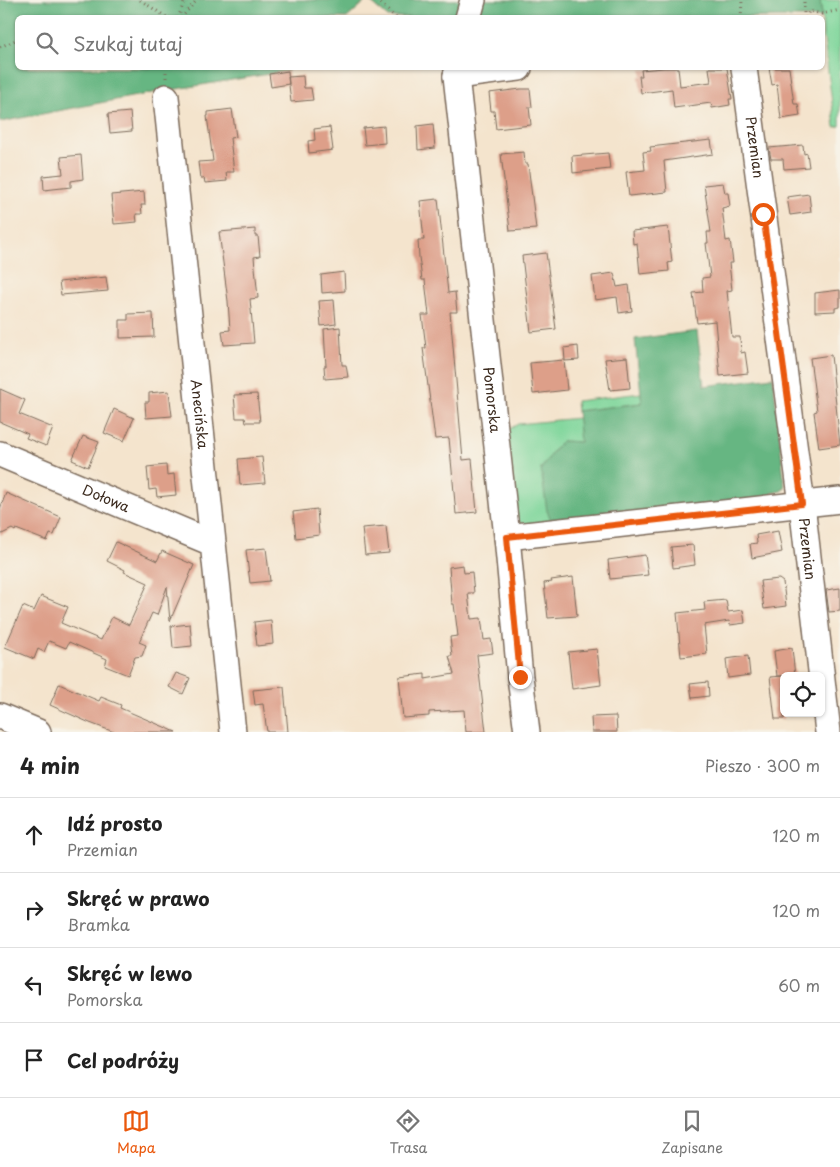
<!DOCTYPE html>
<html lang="pl">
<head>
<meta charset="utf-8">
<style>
  body { margin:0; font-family:"Playpen Sans",sans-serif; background:#f6f6f6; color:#222 }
  .controls { position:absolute; right:15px; bottom:15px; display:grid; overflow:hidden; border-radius:8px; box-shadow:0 1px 4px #0004 }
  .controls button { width:45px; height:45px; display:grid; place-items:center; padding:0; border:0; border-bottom:1px solid #e0e0e0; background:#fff; color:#222; font:25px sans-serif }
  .stop { position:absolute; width:15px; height:15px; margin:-11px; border:4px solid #ea580c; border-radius:50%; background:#fff }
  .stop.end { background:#ea580c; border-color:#fff; box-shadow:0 1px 5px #0008 }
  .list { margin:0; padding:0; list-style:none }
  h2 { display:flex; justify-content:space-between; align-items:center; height:65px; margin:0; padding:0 20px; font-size:21px }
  h2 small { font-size:16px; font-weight:400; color:#767676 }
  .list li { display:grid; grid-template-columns:32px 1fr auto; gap:15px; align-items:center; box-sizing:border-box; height:75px; padding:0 20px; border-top:1px solid #e0e0e0 }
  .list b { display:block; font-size:19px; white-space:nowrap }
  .list p { margin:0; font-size:16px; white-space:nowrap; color:#767676 }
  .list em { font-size:16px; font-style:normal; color:#767676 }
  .icon { flex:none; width:28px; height:28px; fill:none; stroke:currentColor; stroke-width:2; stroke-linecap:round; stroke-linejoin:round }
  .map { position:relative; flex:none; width:840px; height:732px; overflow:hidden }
  .search { position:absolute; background:#fff; box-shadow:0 1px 4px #0004; left:15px; right:15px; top:15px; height:55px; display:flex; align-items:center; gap:12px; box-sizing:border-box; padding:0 18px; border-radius:8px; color:#767676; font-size:19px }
  .sheet { height:365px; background:#fff }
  nav { display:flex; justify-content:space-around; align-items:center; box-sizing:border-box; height:70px; border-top:1px solid #e0e0e0; background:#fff; font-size:14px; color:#767676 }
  nav a { display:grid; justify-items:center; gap:2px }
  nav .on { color:#ea580c }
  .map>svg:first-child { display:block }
</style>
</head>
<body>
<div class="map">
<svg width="840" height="732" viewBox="0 0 840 732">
  <rect width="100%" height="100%" fill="#f7f3e8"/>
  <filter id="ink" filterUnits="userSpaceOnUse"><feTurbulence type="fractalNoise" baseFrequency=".02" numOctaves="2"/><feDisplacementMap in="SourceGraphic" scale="10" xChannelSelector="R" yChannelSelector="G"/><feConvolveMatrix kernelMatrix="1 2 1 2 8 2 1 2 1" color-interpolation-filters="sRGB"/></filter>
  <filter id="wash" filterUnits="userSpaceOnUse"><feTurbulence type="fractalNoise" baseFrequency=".0096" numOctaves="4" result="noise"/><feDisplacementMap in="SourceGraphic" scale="20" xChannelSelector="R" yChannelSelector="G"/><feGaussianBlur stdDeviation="1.12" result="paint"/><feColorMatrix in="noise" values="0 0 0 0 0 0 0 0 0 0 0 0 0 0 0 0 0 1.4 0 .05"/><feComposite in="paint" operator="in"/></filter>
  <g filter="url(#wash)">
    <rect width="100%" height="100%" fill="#f4e4cd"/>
    <path fill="#7dd59a" stroke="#5c805c" d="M820,0H840V126L835,127L824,39H823L822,18Z
      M641,393L642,403L577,411L576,401Z
      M578,418L580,442L562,441L556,447L541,469L553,524H522L516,518L506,431L518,424Z"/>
    <path fill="#66b682" stroke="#507050" d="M0,0H367L347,18H18V68H291L287,71L152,93L0,122Z
      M368,0H467L463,18L388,17Z
      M479,0H820L822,17L475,18Z
      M697,331L704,386L773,377L785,488L781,491L772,493V497L553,524L547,511L541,469L556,447L562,441L580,442L577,411L642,403L635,339Z"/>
    <g id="blocks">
      <path fill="#dd9f89" d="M664,68H678L680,86L711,82L709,68H727L732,99H729L730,105L712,108L711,103L674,108L672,89L641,93L639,76H642L641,70Z
        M769,68H789L794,104H798L800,116L781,119L777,84L772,85Z
        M288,71L289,84L271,87L269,74Z
        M303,76L304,88H311L313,100L291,102L288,77Z
        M521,89H530L532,107H529L531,125L496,129L494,111H491L489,93Z
        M232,109L236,137L230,138L234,172H226L227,181L205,183L204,178H200L198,162L213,161L207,116H208V112Z
        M130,112L132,131L110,133L108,114Z
        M433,124L435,148L418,150L417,126Z
        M384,126L385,143L365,145L363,128Z
        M330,127L333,150L309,153L308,141L315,140L314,129Z
        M711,140L713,154L664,161L667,192L629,196L626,172L645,170L643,152L651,151L650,147Z
        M803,145L804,154L807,153L809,167L784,169L783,159H771L769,148Z
        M524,152L525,164H528L536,229L510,231L501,154Z
        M608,153L610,169L573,173L572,156Z
        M81,155L83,179L71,181V187L44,190L43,176L63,174L61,157Z
        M723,183L725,193H728L730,206L722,208L726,241L730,240L733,263H729L732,290L727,291L732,337H740L741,353L745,352L748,373L720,376L715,321L697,323L693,293L703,292L702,278L710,277L706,243H708L707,232H711L704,185Z
        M144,192L145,205H141L142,214H136L137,222L114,224L111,195Z
        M809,194L811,212L790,215L787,197Z
        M438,199L448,293L455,292L457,312H450L463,460L472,459L477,512L456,514L449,438L435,439L423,348H426L422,315H429L425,280H422L419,257L418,240H424L420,201Z
        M668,227L672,262L668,263L669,271L640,274L637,243L633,244L632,231Z
        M255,229V236H258L260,256L254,257L258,298L250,299L254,343L224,345L222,331L230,330L228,301L219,232Z
        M546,253L556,329L531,332L522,256Z
        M344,272L345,291L322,293L321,275Z
        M614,273L617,287L629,285L632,311L619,313L617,297L595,300L592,276Z
        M106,277L108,291L61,295L59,282Z
        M840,290V307L835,308V311L815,312V293Z
        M334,300L336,324L321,326L319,301Z
        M153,313L154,337L120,338V320H128V314Z
        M340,327L342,365H346L348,377L325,379L324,366H326L324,329Z
        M578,346L579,360L565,361L564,348Z
        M831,355L840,445L819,448L814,412L817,411L810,358Z
        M627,357L630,388L610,390L605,359Z
        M564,360L567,390L533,394L530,363Z
        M0,389L25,400L19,414L53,428L46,446L26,438L28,434L0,422Z
        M169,391L172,416L146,418L145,402H149V393Z
        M257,394L260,422H246L245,418H236L234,395Z
        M114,409L134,418L124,441L104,433Z
        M83,436L99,442L88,467L72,460Z
        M262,457L265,483L240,485L238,459Z
        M166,465L167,475L174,474L176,495L157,497L156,489L149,490L147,467Z
        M6,493L61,517L54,535L50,534L47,541L16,529L15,531L12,529L0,535V509Z
        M317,509L319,535L296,538L293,512Z
        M386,526L389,553L365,555L362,528Z
        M778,531L782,552L752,558L750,544L757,543L756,535Z
        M116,542L157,561L162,551L194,565L170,621L167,587L157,615L152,613L139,642L146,645L142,656L135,657L128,675L105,666L107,659L69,642L66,648L49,641L44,652L38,649L34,659L5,647L23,606L34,611L41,596L68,607L61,623L101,640L112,617L129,625L148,583L124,572L125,570L107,561Z
        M693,545L695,565L673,568L671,547Z
        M266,548L270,581L250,583L246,550Z
        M645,555L648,575L610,579L608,560Z
        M463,565L464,573L472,572L474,593H468L471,619L481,618L484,640L491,639L493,653L477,655L486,732H466L464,710L429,712V716L403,718L399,677L425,674V679L454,674L449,656H452L450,637L458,636L454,604H452L449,567Z
        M573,577L577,616L548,618L544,583L552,582L551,580Z
        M779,579L783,582L786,606L764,609L760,581Z
        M840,588V611L829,612L826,590Z
        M726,600L728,612L743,610L745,623L730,625L729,621L704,625L707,654L681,657L677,613L705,610L704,602Z
        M271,620L273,644L257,646L254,622Z
        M190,624L192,646L173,648L171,626Z
        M792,648L795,676H784V719H775L770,677L783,676H777L774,651Z
        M597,649L601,685L572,689L568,652Z
        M748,656L750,675L728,678L726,659Z
        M176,673L190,678L183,694L169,687Z
        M708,682L709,696L692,698L690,684Z
        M59,684L99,701L101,697L121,705L120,708L176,732H114L90,723L50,705Z
        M284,687L288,732H267L263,704L255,705L253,690Z
        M616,716L617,732H592L591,717Z"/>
    </g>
  </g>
  <g filter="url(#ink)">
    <use href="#blocks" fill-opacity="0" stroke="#7c6b5b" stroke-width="1"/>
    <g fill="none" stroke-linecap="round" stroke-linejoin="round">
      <g stroke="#7c6b5b" stroke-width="28">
        <g id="minor">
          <path d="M468,18L473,0"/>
          <path id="s1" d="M458,68L456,76L507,537L520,677L527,732"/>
          <path id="s2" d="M744,68L802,504L828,732"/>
          <path d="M456,76L519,68"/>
          <path id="s3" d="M166,97L233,732"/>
          <path id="s4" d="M0,454L212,543"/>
          <path d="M507,537L840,500"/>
          <path d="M0,716L38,732"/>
        </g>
      </g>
      <path stroke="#7c6b5b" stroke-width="3" stroke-dasharray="1 4" stroke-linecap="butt" d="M140,0L168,18
        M377,0L396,18
        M178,18L185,0
        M181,18L197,0
        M741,18L742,0
        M804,18V0
        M806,18L809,11L822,14L840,10
        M0,47L18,39
        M166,78V68"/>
      <use href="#minor" stroke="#fff" stroke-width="25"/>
    </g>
  </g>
  <g fill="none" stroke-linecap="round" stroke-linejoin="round" filter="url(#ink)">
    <path stroke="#ea580c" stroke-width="6" d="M520,677L507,537L802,504L763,214"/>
  </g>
  <g text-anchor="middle" stroke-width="4.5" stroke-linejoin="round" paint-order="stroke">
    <g font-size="14" fill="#3b2a1e" stroke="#f7f3e8">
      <text dy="5" stroke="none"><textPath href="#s2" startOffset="80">Przemian</textPath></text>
      <text dy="5" stroke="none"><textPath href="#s1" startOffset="334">Pomorska</textPath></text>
      <text dy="5" stroke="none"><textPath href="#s3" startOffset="319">Anecińska</textPath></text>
      <text dy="5" stroke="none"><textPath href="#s4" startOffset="115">Dołowa</textPath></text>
      <text dy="5" stroke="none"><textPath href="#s2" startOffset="485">Przemian</textPath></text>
    </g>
  </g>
</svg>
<div class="controls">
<button><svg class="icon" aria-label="locate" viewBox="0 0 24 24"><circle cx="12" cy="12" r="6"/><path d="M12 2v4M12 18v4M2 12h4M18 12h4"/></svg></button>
</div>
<div class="stop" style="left:763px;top:214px"></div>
<div class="stop end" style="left:520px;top:677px"></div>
<div class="search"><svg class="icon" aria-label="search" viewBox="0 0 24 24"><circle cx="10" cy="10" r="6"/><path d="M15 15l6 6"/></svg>Szukaj tutaj</div>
</div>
<section class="sheet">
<h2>4 min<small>Pieszo · 300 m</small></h2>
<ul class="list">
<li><svg class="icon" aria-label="ahead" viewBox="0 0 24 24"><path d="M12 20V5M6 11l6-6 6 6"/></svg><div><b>Idź prosto</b><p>Przemian</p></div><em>120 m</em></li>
<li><svg class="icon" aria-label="right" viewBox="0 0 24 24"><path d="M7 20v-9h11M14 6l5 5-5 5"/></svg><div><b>Skręć w prawo</b><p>Bramka</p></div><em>120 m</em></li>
<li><svg class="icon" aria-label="left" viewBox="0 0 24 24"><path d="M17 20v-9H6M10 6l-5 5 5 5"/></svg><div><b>Skręć w lewo</b><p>Pomorska</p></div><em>60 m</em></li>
<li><svg class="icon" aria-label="arrive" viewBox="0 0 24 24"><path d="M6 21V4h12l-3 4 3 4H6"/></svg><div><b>Cel podróży</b></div></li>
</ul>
</section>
<nav>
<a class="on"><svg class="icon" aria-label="map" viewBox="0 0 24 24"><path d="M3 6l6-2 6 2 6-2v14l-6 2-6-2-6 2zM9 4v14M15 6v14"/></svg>Mapa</a>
<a><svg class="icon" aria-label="directions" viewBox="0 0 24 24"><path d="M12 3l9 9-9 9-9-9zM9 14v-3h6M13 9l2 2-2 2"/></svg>Trasa</a>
<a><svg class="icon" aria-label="saved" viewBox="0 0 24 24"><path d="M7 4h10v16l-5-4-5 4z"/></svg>Zapisane</a>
</nav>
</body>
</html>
